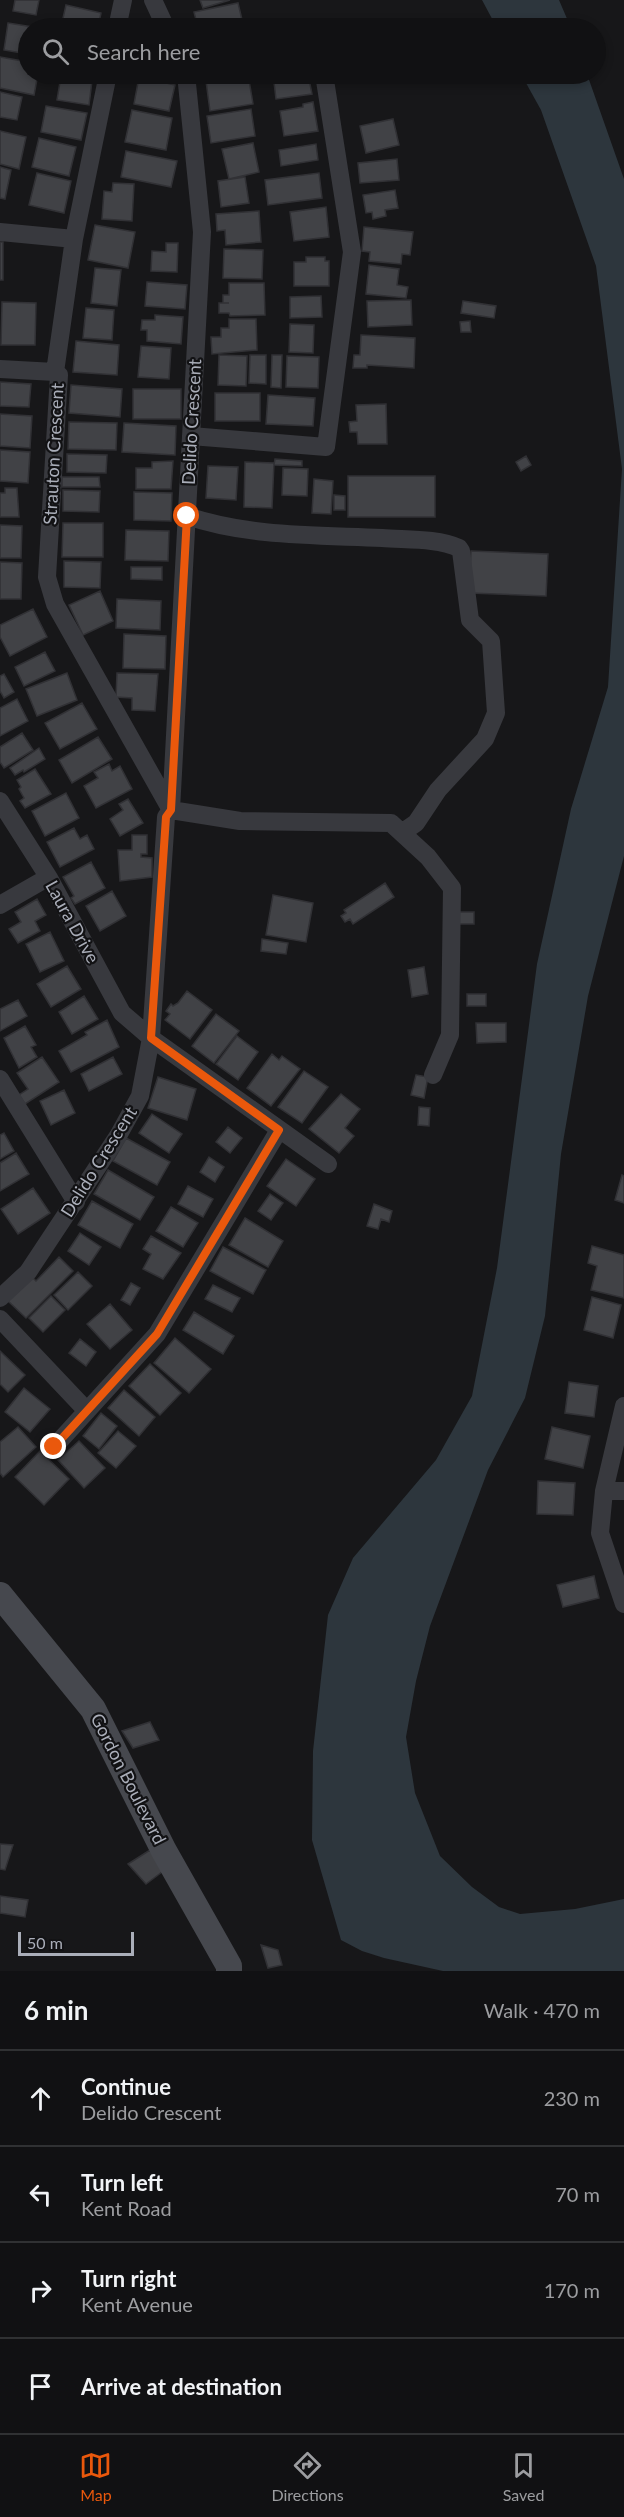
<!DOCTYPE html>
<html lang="en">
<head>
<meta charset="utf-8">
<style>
  body { margin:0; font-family:Lato,sans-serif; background:#1e1f21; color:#f1f3f6 }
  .scale { position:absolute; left:18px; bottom:15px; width:116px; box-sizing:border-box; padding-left:6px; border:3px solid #aaaeb9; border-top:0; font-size:16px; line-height:21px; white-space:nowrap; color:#aaaeb9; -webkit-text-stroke:4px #121214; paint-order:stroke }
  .stop { position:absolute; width:18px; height:18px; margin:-14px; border:4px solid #ea580c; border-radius:50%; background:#fff }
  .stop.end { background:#ea580c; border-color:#fff; box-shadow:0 2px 6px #0008 }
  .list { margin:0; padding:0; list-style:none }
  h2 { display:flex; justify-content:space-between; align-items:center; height:78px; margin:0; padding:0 24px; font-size:26px }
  h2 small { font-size:20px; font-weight:400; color:#9c9da0 }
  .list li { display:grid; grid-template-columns:39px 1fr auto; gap:18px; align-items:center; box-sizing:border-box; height:96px; padding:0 24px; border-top:2px solid #303133 }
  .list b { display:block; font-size:22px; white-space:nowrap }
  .list p { margin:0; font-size:20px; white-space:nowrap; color:#9c9da0 }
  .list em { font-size:20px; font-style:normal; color:#9c9da0 }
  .icon { flex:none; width:33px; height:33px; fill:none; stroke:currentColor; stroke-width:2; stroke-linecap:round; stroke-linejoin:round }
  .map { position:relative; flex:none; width:624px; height:1971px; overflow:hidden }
  .search { position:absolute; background:#111113; box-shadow:0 3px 9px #0003; left:18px; right:18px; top:18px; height:66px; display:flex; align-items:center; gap:15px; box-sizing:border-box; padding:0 21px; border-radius:33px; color:#9c9da0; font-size:22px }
  .sheet { height:462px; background:#111113 }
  nav { display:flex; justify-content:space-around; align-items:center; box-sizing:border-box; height:84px; border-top:2px solid #303133; background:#111113; font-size:16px; color:#9c9da0 }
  nav a { display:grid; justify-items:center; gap:3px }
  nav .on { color:#ea580c }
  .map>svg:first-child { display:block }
</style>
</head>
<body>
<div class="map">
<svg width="624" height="1971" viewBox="0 0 624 1971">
  <rect width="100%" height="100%" fill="#171719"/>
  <path fill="#2d363d" d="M482,0H559L571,28H497Z
    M521,74H587L624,179V856L588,996L561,1154L545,1316L525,1398L488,1470L430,1626L416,1681L406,1737L415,1793L440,1856L472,1887L499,1907L520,1914L575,1909L624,1899V1971H443L384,1958L362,1951L341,1940L312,1840L313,1751L328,1615L353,1558L436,1460L472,1396L497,1268L537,964L571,809L608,687L622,469L596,266L541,110Z"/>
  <path fill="#414246" stroke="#313135" stroke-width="1.5" d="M15,0H39L36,15L13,11Z
    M200,0H230L203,8Z
    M238,3L244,28H198L194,12Z
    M66,5L101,13L98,28L61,27Z
    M8,23L33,27L28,28V54L4,50Z
    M0,57L28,62V74H38L34,95L0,88Z
    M248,74L253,104L210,111L206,81Z
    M273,74H308L312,94L276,99Z
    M61,76L92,81L89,105L57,100Z
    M139,77L175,85L169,111L134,104Z
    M0,92L22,97L17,120L0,117Z
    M313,102L318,131L284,136L280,111L303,107V104Z
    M46,106L87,113L81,140L41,132Z
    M251,109L255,136L211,143L207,116Z
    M132,110L172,118L166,150L125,142Z
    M393,119L399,145L366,153L360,126Z
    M0,131L26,137L19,169L0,164Z
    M39,138L76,147L69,176L32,167Z
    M253,143L259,172L229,179L222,149Z
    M316,144L318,160L281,166L279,150Z
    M126,151L177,161L171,187L121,177Z
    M397,159L399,180L360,183L358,163Z
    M0,167L11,170L5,199L0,198Z
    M37,173L71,181L64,213L29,205Z
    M319,173L322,198L268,205L265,180Z
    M245,177L249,203L221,207L218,181Z
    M113,183L134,184L132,221L102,219L104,191L112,192Z
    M395,190L398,208L385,210L386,216L373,219L372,212L366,213L363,195Z
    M326,207L329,237L294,241L290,212Z
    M259,211L261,242L226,245L225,230L217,231L216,214Z
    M95,225L135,232L128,268L88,260Z
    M364,227L413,232L410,255L402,254L401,264L369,261L370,252L362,251Z
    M0,242H3V280H0Z
    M166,243H178L177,272L151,271L152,251L166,252Z
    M224,249L263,250L262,279L223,278Z
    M306,257H325V261H329V286H294V262H306Z
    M369,265L399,269L397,285L408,287L406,298L366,294Z
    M95,268L121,270L117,306L91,303Z
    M147,282L187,285L185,309L145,306Z
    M229,283H264L265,315L230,316L229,313H219V303H229H223V295H229Z
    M321,296L322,317L290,318V297Z
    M411,300L412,325L368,327L367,301Z
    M463,301L496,306L494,318L461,313Z
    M2,302L36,303L35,345H1Z
    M86,308L114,310L112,340L83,338Z
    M155,315L183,317L181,344L147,341V330H141L142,320H155Z
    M229,319H256L257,350L212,354L211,337H221V328H229Z
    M470,321L471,332H461L460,322Z
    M290,324L314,325L313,353L289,352Z
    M361,335L415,338L414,368L367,365V368H353L354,355H360Z
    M76,341L119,345L117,375L73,372Z
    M141,346L171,348L169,379L138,377Z
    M219,355L247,356L246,386L218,385Z
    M250,355H266V384L249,383Z
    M272,355H282L281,388L271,387Z
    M287,356L319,357L318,388L286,387Z
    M0,382L31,384L29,407L0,406Z
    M71,385L122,389L120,417L69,413Z
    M133,389H181V419H133Z
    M215,393H260V421H215Z
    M268,395L315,398L313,426L266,424Z
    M386,404L387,444H358L357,432H350L349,422L357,421L356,405Z
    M0,414L32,416L30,448L0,446Z
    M69,422L117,423L116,450L68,449Z
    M124,423L176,426L175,455L122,452Z
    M0,450L30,452L28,483L0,481Z
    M67,454L107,455L106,473L67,472Z
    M526,456L531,465L521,471L516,462Z
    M275,459L302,461V466L274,465Z
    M173,461L171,489H136V468H152V462Z
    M245,462L274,463L272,508L244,507Z
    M208,466L238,467L236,500L206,498Z
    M283,468L308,469L307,496L282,495Z
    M348,476H435V517H348Z
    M62,477H99L100,487H62Z
    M314,479L333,481L331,514L312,513Z
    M5,488H17L19,517H0V493H5Z
    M63,490L100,491L99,512L63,511Z
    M134,492L172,493L171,521L134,520Z
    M334,495L345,496V510H334Z
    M63,523H103V557H62Z
    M0,525L22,526L21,558H0Z
    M126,530L169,531L168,561L125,560Z
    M471,551L548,554L546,596L469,593Z
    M64,561L101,562L100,588L64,587Z
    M0,562L22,563L21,599H0Z
    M131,567H162V580L131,579Z
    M100,591L113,621L83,635L69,605Z
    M117,599L161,601L160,630L116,628Z
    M33,609L47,637L10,656L0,637V625Z
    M124,634L166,636L165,669L123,668Z
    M45,652L55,671L24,686L15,667Z
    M67,673L77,700L37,716L26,689Z
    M117,673L158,674L155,711L132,710V698L116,697Z
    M4,674L14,692L4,698L0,691V676Z
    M17,699L28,721L0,736V708Z
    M82,703L97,729L60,749L45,723Z
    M22,733L33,750L4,768L0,762V747Z
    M98,737L112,759L72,783L59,760Z
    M39,748L45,759L24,772L23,770L15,775L10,768Z
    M109,764L112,771L120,766L132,789L96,808L84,786L98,778L94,772Z
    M35,769L51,794L25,808L20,801L24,798L19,789L21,787L17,780Z
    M66,793L79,818L45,836L32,811Z
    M128,799L143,823L120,836L110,819L123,810L119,804Z
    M74,828L80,839L87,835L94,849L60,867L47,842Z
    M132,835H147V854H141V857L152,858V877L120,881L118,850H132Z
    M91,862L105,888L75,904L71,898L74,896L63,877Z
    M385,883L394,897L353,924L350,919L345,922L341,916L346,913L344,910Z
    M112,891L126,916L100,931L86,906Z
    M273,895L313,903L306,942L266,935Z
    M37,899L46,915L35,921L40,931L18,943L9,929L21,922L15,912Z
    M456,912H474V924H456Z
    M50,932L64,961L40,972L26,944Z
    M262,939L288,943L286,954L261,951Z
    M67,966L81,989L51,1007L37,984Z
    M424,967L428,994L412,997L408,970Z
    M187,991L212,1010L190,1039L165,1020L170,1014L166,1011L171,1004L173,1006L178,1003Z
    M467,994H486V1006H467Z
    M84,996L98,1019L72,1034L59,1012Z
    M18,1000L27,1016L0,1031V1009Z
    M216,1014L239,1031L214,1063L192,1046Z
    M107,1020L119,1047L71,1072L59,1051L87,1035L85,1032Z
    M476,1023H506V1042L477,1043Z
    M25,1026L36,1045L31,1047L37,1057L19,1068L4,1038Z
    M237,1036L258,1052L238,1080L216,1064Z
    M272,1054L279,1060L282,1056L300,1069L271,1106L247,1088Z
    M42,1057L59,1082L25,1104L19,1095L28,1089L17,1073Z
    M113,1057L122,1074L89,1091L81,1074Z
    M304,1071L328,1087L302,1123L278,1107Z
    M416,1075L428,1077L424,1098L411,1095Z
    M158,1077L196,1089L187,1120L148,1108Z
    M64,1090L75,1113L51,1125L40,1101Z
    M341,1094L360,1109L345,1128L354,1136L339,1153L309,1129Z
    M419,1107L430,1108L429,1126L418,1125Z
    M152,1114L182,1134L169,1153L139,1133Z
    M228,1127L242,1138L230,1153L216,1142Z
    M4,1133L14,1151L0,1159V1135Z
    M126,1138L170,1162L157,1185L113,1161Z
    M16,1153L29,1174L0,1191V1163Z
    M209,1157L224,1167L215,1182L200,1172Z
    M286,1159L315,1179L296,1206L267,1186Z
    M108,1170L154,1197L140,1220L94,1194Z
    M622,1175L624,1176V1203L615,1200Z
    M188,1186L213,1199L203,1217L178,1204Z
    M33,1188L50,1213L18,1234L1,1209Z
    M270,1194L283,1203L271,1220L258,1211Z
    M92,1201L133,1224L120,1248L78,1225Z
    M374,1204L392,1211L389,1222L381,1219L378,1229L367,1226Z
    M171,1207L198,1223L183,1247L156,1231Z
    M245,1218L283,1241L268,1267L229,1245Z
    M80,1233L101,1247L89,1265L68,1251Z
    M151,1236L181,1253L163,1279L143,1269L151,1254L143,1249Z
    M592,1246L624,1255V1298L591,1290L597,1266L588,1263Z
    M223,1247L266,1270L253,1294L210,1271Z
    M59,1257L73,1271L26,1318L8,1301L32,1277L36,1281Z
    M78,1272L92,1286L68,1310L54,1295Z
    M131,1283L140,1288L130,1305L121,1300Z
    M213,1285L240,1298L232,1312L205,1299Z
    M51,1296L65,1310L43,1332L29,1318Z
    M592,1297L621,1305L613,1338L584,1330Z
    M110,1304L132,1330L110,1349L87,1324Z
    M194,1312L234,1336L223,1354L183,1330Z
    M175,1338L211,1369L189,1393L154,1363Z
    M80,1339L96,1352L86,1366L69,1353Z
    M0,1351L25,1375L8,1392L0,1384Z
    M150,1364L181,1393L160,1415L129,1386Z
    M569,1382L598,1386L594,1417L565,1413Z
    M24,1388L50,1409L30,1432L5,1412Z
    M124,1390L155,1417L139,1436L108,1408Z
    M101,1413L117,1426L99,1449L83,1436Z
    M18,1427L36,1447L3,1477L0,1473V1442Z
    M552,1427L590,1436L583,1468L545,1459Z
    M118,1431L136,1446L116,1468L98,1453Z
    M79,1441L105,1468L84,1488L58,1460Z
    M40,1451L69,1479L44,1505L15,1477Z
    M538,1481L575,1483L573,1515L537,1514Z
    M594,1576L599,1598L563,1607L557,1585Z
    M150,1722L159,1740L133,1748L122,1731Z
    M0,1844L13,1845L5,1870L0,1869Z
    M150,1850L166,1869L146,1884L128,1864Z
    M0,1896L28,1900L25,1917L0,1913Z
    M261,1945L278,1950L282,1965L268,1968Z"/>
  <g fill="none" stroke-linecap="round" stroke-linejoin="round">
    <path stroke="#38393e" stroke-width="18" d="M153,0L166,28
      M117,28L123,0
      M108,74L74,239L55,372L59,375L47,577L55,604L171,810L240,821L391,823L428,857L452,888L450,1035L433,1075
      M0,232L74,239
      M0,369L55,372
      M191,436L326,447L352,252L324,74
      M187,516C249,537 317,535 382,538C406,540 437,538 459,548L461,551L470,620L491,641L496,713L485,739L438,790L416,823L403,832
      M0,801L49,878L122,1013L151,1038L328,1164
      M0,905L47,878
      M0,1079L76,1202
      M0,1298L28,1272L118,1136L140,1096L151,1038L166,817L171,810L202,232L186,74
      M0,1319L87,1411
      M624,1406L604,1491L600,1533L624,1604
      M54,1447L157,1334L279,1130
      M604,1491H624"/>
    <path stroke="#46484e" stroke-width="26" d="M0,1595L93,1709L164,1851L229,1966V1971"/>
  </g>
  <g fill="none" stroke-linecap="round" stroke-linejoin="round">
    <path stroke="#ea580c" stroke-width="8" d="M54,1447L157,1334L279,1130L151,1038L166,817L171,810L187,516"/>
  </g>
  <g text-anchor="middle" stroke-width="4.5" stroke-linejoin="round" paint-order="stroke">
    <g font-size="18" fill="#aaaeb9" stroke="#121214">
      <text transform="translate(192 422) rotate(-87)" y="6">Delido Crescent</text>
      <text transform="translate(54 454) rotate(-87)" y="6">Strauton Crescent</text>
      <text transform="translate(72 922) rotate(61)" y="6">Laura Drive</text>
      <text transform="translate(99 1162) rotate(-58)" y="6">Delido Crescent</text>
      <text transform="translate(128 1779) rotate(63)" y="6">Gordon Boulevard</text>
    </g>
  </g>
</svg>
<div class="scale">50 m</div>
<div class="stop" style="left:187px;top:516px"></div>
<div class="stop end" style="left:54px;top:1447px"></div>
<div class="search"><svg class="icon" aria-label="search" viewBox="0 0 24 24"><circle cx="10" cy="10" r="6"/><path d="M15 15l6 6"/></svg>Search here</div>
</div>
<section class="sheet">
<h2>6 min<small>Walk · 470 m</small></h2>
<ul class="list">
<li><svg class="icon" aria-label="ahead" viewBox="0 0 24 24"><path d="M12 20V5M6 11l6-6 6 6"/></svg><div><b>Continue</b><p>Delido Crescent</p></div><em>230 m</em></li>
<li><svg class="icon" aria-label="left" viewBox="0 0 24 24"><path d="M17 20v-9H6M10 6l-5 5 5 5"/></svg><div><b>Turn left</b><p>Kent Road</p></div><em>70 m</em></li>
<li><svg class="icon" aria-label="right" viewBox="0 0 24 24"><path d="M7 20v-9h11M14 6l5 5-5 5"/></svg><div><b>Turn right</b><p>Kent Avenue</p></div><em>170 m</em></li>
<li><svg class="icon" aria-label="arrive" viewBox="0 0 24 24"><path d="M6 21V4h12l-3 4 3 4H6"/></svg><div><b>Arrive at destination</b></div></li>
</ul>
</section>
<nav>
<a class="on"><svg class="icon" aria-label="map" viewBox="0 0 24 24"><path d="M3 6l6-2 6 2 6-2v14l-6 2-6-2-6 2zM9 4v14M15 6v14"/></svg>Map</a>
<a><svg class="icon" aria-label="directions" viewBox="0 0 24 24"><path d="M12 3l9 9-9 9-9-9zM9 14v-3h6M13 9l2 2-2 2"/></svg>Directions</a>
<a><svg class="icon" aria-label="saved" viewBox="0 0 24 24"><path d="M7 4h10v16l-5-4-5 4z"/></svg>Saved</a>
</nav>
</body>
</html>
